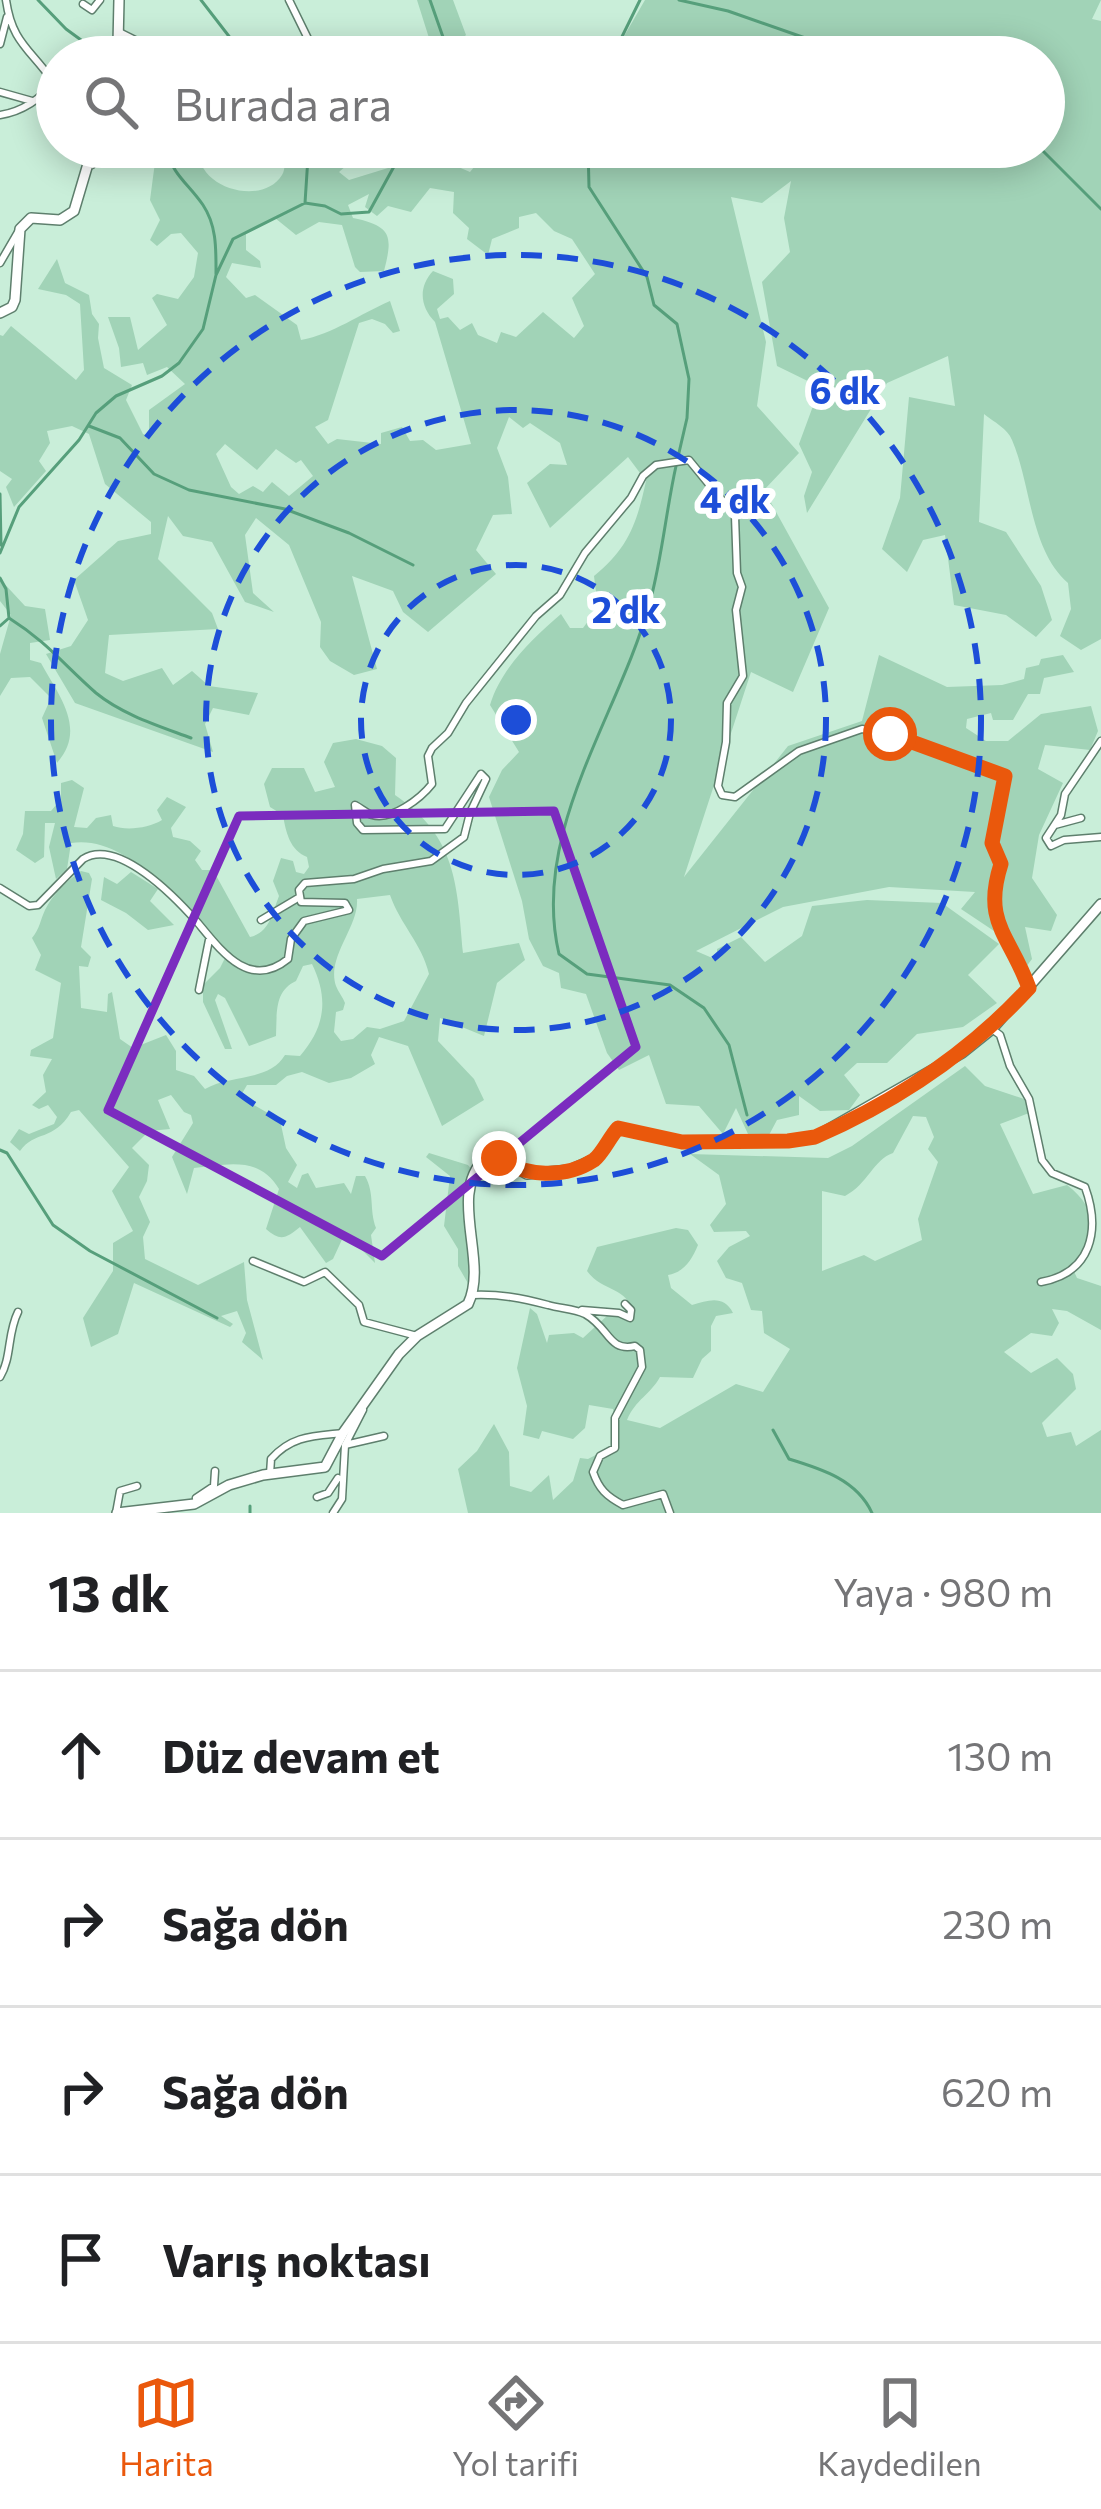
<!DOCTYPE html>
<html lang="tr">
<head>
<meta charset="utf-8">
<style>
  body { margin:0; font-family:Commissioner,sans-serif; background:#f6f6f6; color:#202124 }
  .stop { position:absolute; width:36px; height:36px; margin:-27px; border:9px solid #ea580c; border-radius:50%; background:#fff }
  .stop.end { background:#ea580c; border-color:#fff; box-shadow:0 3px 12px #0008 }
  .list { margin:0; padding:0; list-style:none }
  h2 { display:flex; justify-content:space-between; align-items:center; height:156px; margin:0; padding:0 48px; font-size:51px }
  h2 small { font-size:39px; font-weight:400; color:#757577 }
  .list li { display:grid; grid-template-columns:78px 1fr auto; gap:36px; align-items:center; box-sizing:border-box; height:168px; padding:0 48px; border-top:3px solid #e0e0e0 }
  .list b { display:block; font-size:45px; white-space:nowrap }
  .list em { font-size:39px; font-style:normal; color:#757577 }
  .icon { flex:none; width:66px; height:66px; fill:none; stroke:currentColor; stroke-width:2; stroke-linecap:round; stroke-linejoin:round }
  .map { position:relative; flex:none; width:1101px; height:1513px; overflow:hidden }
  .search { position:absolute; background:#fff; box-shadow:0 6px 30px #0003; left:36px; right:36px; top:36px; height:132px; display:flex; align-items:center; gap:30px; box-sizing:border-box; padding:0 42px; border-radius:66px; color:#757577; font-size:45px }
  .sheet { height:828px; background:#fff }
  nav { display:flex; justify-content:space-around; align-items:center; box-sizing:border-box; height:168px; border-top:3px solid #e0e0e0; background:#fff; font-size:33px; color:#757577 }
  nav a { display:grid; justify-items:center; gap:6px }
  nav .on { color:#ea580c }
  .map>svg:first-child { display:block }
</style>
</head>
<body>
<div class="map">
<svg width="1101" height="1513" viewBox="0 0 1101 1513">
  <rect width="100%" height="100%" fill="#c9eed9"/>
  <path fill="#a1d3b7" fill-rule="evenodd" d="M417,0H453L466,35L455,45L457,57H435Z
    M645,0H1101L1092,19L1101,21V639L1081,650L1060,636L1071,609L1068,583C1030,550 1031,484 1012,440C1008,429 994,422 984,414L979,522L1006,532L1041,586L1052,620L1036,637L1006,615L954,605L945,535L923,540L907,572L882,549L900,498L909,397L955,406L948,356L887,383L807,513L804,496L812,472L799,444L820,387L777,366L762,282L790,252L784,218L791,181L762,203L731,197L766,342L757,406L799,453L764,490L829,608L793,692L751,672L684,877L788,746L862,721L879,655L947,687L1002,685L1024,679L1026,668L1039,665L1041,659L1063,655L1074,672L1044,678L1040,694H1028L1013,720H993L991,713L967,719L966,728L986,741H1008L1041,714L1091,706L1098,731L1090,750L1045,745L1038,769L1063,783L1039,835L1032,878L1057,915L1051,931L1025,927L1032,959L1026,967L1006,939L961,909L975,892L889,887L783,907L696,951L717,960V949L741,937L765,962L802,936L812,906L867,900L942,903L999,944L968,975L997,1003L963,1027L917,1034L887,1063H857L844,1075L860,1095L849,1110L820,1111L799,1096V1115L777,1120L769,1135L748,1134L736,1108L723,1134L699,1106L666,1104L649,1055L619,1070L607,1053L586,994L561,988L559,973L543,966L529,939L522,901L489,797L502,770L519,752L490,705C501,668 533,638 561,614L570,628H583L598,608L594,576C629,548 637,522 646,481L628,457L550,528L527,483L550,464L567,465L560,443L530,423L523,428L509,417L497,448L508,477L512,514L493,515L476,550L496,574L428,632L403,612L393,591L352,576L377,669L354,675L330,661L320,647L321,622L289,545L256,518L245,535L253,593L274,612L245,602L212,542L183,536L168,516L158,559L212,613L218,629L109,635L105,673L123,681L162,668L173,685L192,671L209,686L258,693L249,715L213,708L205,724L213,752L75,703L46,654L71,646L88,620L74,580L118,541L151,534V522L105,484L89,434L72,426L47,431L50,443L39,461L46,471L14,507L6,487L12,479L0,471V335L3,336L11,326L76,380L84,370L80,304L66,295L38,289L57,259L65,283L89,295L92,314L99,324L98,338L104,368L132,385L126,400L143,434L149,436V410L185,384L167,367L147,375L143,363L121,367L119,348L108,317H130L138,350L167,325L152,298L157,294L178,299L194,277L198,253L181,233L171,234L157,246L150,240L160,220L150,200L157,147H192C198,157 203,172 213,179C231,194 268,198 282,175C287,167 283,156 282,147H308L314,154L392,147L355,158L339,172L349,180L388,168L396,147H436L456,166L470,172L483,156L478,147H539L561,155L562,147H1044V57H612ZM430,188L454,192L453,213L469,228L467,239L488,255L492,239L519,228V217L536,213L554,231L572,239L595,274L572,298L584,326L574,338L543,312L516,337L501,332L497,343L478,335L472,323L460,330L448,317L440,319L437,309L454,294L453,279L433,271C418,287 420,307 435,322L471,444L436,450L423,440L410,441L402,427L381,433V444L337,439L328,444L315,427L328,420L359,323L372,319L385,324L393,333L400,331L390,301C360,314 333,334 301,340L297,325L255,295L246,298L226,277L232,263L261,268L260,261L246,250V234L275,218L296,235L319,222L342,225L355,267L360,272L384,271C393,236 392,226 353,218L348,205L369,194L365,207L377,216L388,206L411,212ZM225,444L257,470L276,449L296,463L301,460L313,476L289,496L272,482L263,492L253,486L239,494L231,487L216,454Z
    M0,579L25,606L45,609L50,640L30,643V660L41,663C59,696 87,729 57,763L42,718L51,698L30,677L11,678L0,696V654L11,615L0,601Z
    M356,739L382,746L396,758L395,795C457,837 457,885 463,953L519,943L525,960L497,983L484,1036L440,1018L438,1041L474,1079L484,1100L442,1126L408,1046L379,1037L371,1055L375,1064L351,1078L329,1083L302,1072L287,1076L276,1085H247L240,1097L280,1120L286,1148L297,1165L288,1182L297,1188L302,1175L308,1173L316,1188L344,1183L351,1194L356,1176H365C375,1194 369,1209 376,1228L371,1235L375,1263L345,1233L333,1259L326,1263L300,1227C286,1238 281,1242 266,1229L279,1189C259,1156 229,1164 194,1168L187,1194L172,1157L193,1123L191,1115L184,1112L171,1095L158,1100L170,1129L149,1131L132,1148L149,1165L147,1181L139,1197L150,1222L143,1237L145,1259L198,1285L244,1262L247,1300L263,1360L242,1342L246,1333L237,1311L221,1316L233,1324L230,1327L134,1283L118,1334L91,1347L83,1318L113,1271V1243L133,1231L112,1191L129,1167L79,1110L71,1112C53,1142 35,1130 20,1151L10,1142L19,1129L29,1134L54,1124L57,1117L48,1105L39,1109L32,1105L46,1092L43,1075L52,1059L30,1056L31,1050L53,1038L61,983L35,970L41,955L32,938C40,928 40,921 45,910C52,895 68,880 81,871L89,873L92,879L81,947L91,957L88,967L79,966L81,1008L107,1012L108,994L112,992L120,1039L133,1048L166,1035L176,1051V1070L194,1076L205,1089C230,1074 269,1082 285,1055L300,1056C325,1027 329,999 312,964L303,966L296,981C274,991 277,1014 276,1036L249,1046L225,998L218,994L215,1000L232,1049H225L203,1002V985L220,968L228,952C192,914 129,833 71,843L67,869L56,879L49,847L55,823H45L44,857L35,863L16,850L23,834L25,811H51L61,799V783L72,780L84,788L74,827L87,828L96,818L111,815L113,826C127,831 149,828 162,820L157,810L167,797L186,807L171,828L173,837L190,841L201,851L195,860L202,870H213L250,937C270,932 272,914 279,896L273,881L281,858L293,861L296,872L304,874L309,867L307,857C290,850 286,833 283,815L270,807L264,784L272,768H304L315,792L335,787L324,762L333,743ZM390,895C400,924 422,944 429,974L404,1021L380,1029L367,1027L353,1039L341,1041L334,1032L336,1012L343,1010L345,1003C343,997 338,992 336,986C326,957 359,927 357,899Z
    M131,872L158,889L150,901L174,925L148,930L126,913L101,900L104,877L117,884Z
    M965,1066L985,1086L1027,1100L1029,1113L1000,1124L1033,1194L1067,1185C1100,1210 1097,1237 1072,1267L1077,1278L1101,1286V1330L1067,1311L1052,1309L1059,1323L1052,1336L1031,1333L1004,1352L1031,1373L1057,1358L1073,1374L1076,1389L1042,1423L1047,1437L1071,1432L1076,1446L1101,1430V1513H468L458,1469L477,1451L494,1424L509,1452L510,1486L531,1492L549,1475L553,1500L573,1481L580,1458L588,1459L619,1443L613,1409L589,1405L585,1428L573,1439L542,1431L539,1439L523,1435L527,1406L517,1368L530,1308L537,1314L547,1343L549,1335L574,1333L583,1338L608,1315L634,1316C628,1285 603,1293 587,1271L597,1247L676,1228L688,1230L698,1245C692,1259 685,1272 668,1275L671,1288L692,1305C709,1300 724,1295 733,1313L716,1316L711,1326V1351L702,1359L693,1378L660,1377C650,1395 636,1399 627,1420L660,1428L736,1384L763,1392L790,1349L764,1333L762,1311L751,1310L742,1283L726,1278L717,1261L729,1247L750,1236L746,1231L714,1232L710,1225L726,1204L719,1175L690,1154L828,1158L852,1146ZM913,1116L926,1117L934,1137L928,1149L938,1162L918,1219L922,1240L875,1261L864,1255L822,1271V1191L845,1196C868,1184 873,1160 893,1153Z
    M429,1153L468,1165L472,1170L469,1285L458,1266V1249L444,1226L450,1176L426,1157Z"/>
  <g fill="none" stroke-linecap="round" stroke-linejoin="round">
    <path stroke="#569f7b" stroke-width="3" d="M38,0L66,29L92,48L135,51L138,57
      M201,0L245,57
      M430,0L450,57
      M679,0L728,11L831,47L880,57
      M612,57L640,0
      M165,147C174,177 187,182 203,205C217,226 216,250 216,274
      M301,147L308,157L305,203
      M588,147L589,187L647,277L654,305L677,324L689,379L687,418L678,457
      M1039,147L1101,209
      M89,426L120,438L154,474L189,490L285,509L349,533L413,565
      M676,466C666,511 662,558 650,602C619,716 530,831 559,954L587,974L670,985L704,1008L729,1045L747,1115
      M0,494L1,545
      M0,553L19,507L79,440L96,413L116,396L162,376L179,363L203,329L216,275L233,239L305,203L325,206L341,214L369,212L397,161L415,147
      M0,578L6,589L9,618L0,626
      M9,618C47,642 64,665 96,693C123,715 159,726 191,738
      M0,1150L7,1153L53,1225L90,1251L217,1318
      M773,1430L789,1459C822,1469 857,1480 872,1513
      M250,1513V1506"/>
    <g stroke="#5e7f6d" stroke-width="9">
      <path id="street" d="M289,0L317,57
        M83,4L92,10L100,0
        M119,32L137,41
        M0,44L7,17
        M0,92L32,101
        M0,115C20,112 44,99 52,80C29,48 12,42 6,0
        M92,165L103,147
        M0,263L18,232
        M1101,741L1065,794L1061,815L1046,838L1051,846L1064,840L1101,837
        M1055,825L1081,818
        M0,888L29,906L38,905L83,859C118,837 176,898 198,923C222,952 250,990 288,959L291,939L304,921L349,910L345,903L301,902L299,890L305,883L354,879L383,869L431,861L464,837L470,813L486,779L481,774L445,829L363,830L357,823L355,805C361,808 366,813 372,815C392,821 421,798 432,784L428,756L432,748L448,733L466,703L536,616L560,595L585,553L631,498L643,476L656,465L689,460L735,516L737,573L742,587L736,610L743,676L727,703L726,742L718,786L722,795L735,797L799,751L862,729L890,734L1005,776L992,843L1001,864C982,924 1010,934 1029,988
        M261,920L298,898
        M199,990L209,940
        M992,1029L1000,1035L1010,1066L1029,1099L1042,1160L1052,1173L1085,1187C1101,1231 1091,1273 1041,1282
        M253,1261L304,1282L325,1272L359,1305L364,1322L417,1336
        M473,1295C501,1294 521,1298 548,1305C561,1309 573,1308 585,1314C610,1328 608,1352 635,1346L640,1350L642,1367L615,1418V1448L600,1456L593,1472C599,1489 606,1496 623,1505L663,1494L670,1513
        M582,1310L619,1313L630,1318L631,1310L625,1304
        M0,1377C12,1357 7,1334 18,1312
        M345,1445L384,1436
        M270,1474L271,1459C292,1435 315,1436 343,1433
        M317,1497L328,1493L338,1478
        M196,1498L214,1486L215,1471
        M116,1513L120,1491L137,1486
        M333,1513L342,1499L345,1445L363,1410"/>
    </g>
    <g stroke="#5e7f6d" stroke-width="12">
      <path id="secondary" d="M113,57L118,44L119,0
        M0,313L12,307L15,300L20,229L31,218L60,220L74,211L93,147
        M117,1513L194,1504L229,1485L263,1475L325,1467L343,1433L399,1354L417,1336L468,1304C489,1261 447,1195 485,1158H499L527,1174L570,1170L597,1158L618,1128L682,1142L788,1141L815,1137L962,1053L992,1029L1101,904"/>
    </g>
    <use href="#street" stroke="#fff" stroke-width="6"/>
    <use href="#secondary" stroke="#fff" stroke-width="9"/>
  </g>
  <g fill="none" stroke-linecap="round" stroke-linejoin="round">
    <path stroke="#ea580c" stroke-width="15" d="M499,1158C525,1177 565,1179 594,1160C603,1153 609,1138 618,1128L682,1142L788,1141L815,1137C895,1102 970,1052 1029,988C1010,935 982,923 1001,864L992,843L1005,776L890,734"/>
  </g>
  <path fill="none" stroke="#7b2cbf" stroke-width="9" stroke-linejoin="round" d="M554,811L636,1047L382,1256L108,1110L239,816Z"/>
  <g fill="none" stroke="#1d4ed8" stroke-width="6" stroke-dasharray="21 15">
    <circle cx="516" cy="720" r="155"/>
    <circle cx="516" cy="720" r="310"/>
    <circle cx="516" cy="720" r="465"/>
  </g>
  <circle cx="516" cy="720" r="18" fill="#1d4ed8" stroke="#fff" stroke-width="6"/>
  <g font-size="36" text-anchor="middle" font-weight="bold" fill="#1d4ed8" stroke="#fff" stroke-width="12" stroke-linejoin="round" paint-order="stroke">
    <text x="845" y="404">6 dk</text>
    <text x="735" y="513">4 dk</text>
    <text x="626" y="623">2 dk</text>
  </g>
</svg>
<div class="stop" style="left:890px;top:734px"></div>
<div class="stop end" style="left:499px;top:1158px"></div>
<div class="search"><svg class="icon" aria-label="search" viewBox="0 0 24 24"><circle cx="10" cy="10" r="6"/><path d="M15 15l6 6"/></svg>Burada ara</div>
</div>
<section class="sheet">
<h2>13 dk<small>Yaya · 980 m</small></h2>
<ul class="list">
<li><svg class="icon" aria-label="ahead" viewBox="0 0 24 24"><path d="M12 20V5M6 11l6-6 6 6"/></svg><div><b>Düz devam et</b></div><em>130 m</em></li>
<li><svg class="icon" aria-label="right" viewBox="0 0 24 24"><path d="M7 20v-9h11M14 6l5 5-5 5"/></svg><div><b>Sağa dön</b></div><em>230 m</em></li>
<li><svg class="icon" aria-label="right" viewBox="0 0 24 24"><path d="M7 20v-9h11M14 6l5 5-5 5"/></svg><div><b>Sağa dön</b></div><em>620 m</em></li>
<li><svg class="icon" aria-label="arrive" viewBox="0 0 24 24"><path d="M6 21V4h12l-3 4 3 4H6"/></svg><div><b>Varış noktası</b></div></li>
</ul>
</section>
<nav>
<a class="on"><svg class="icon" aria-label="map" viewBox="0 0 24 24"><path d="M3 6l6-2 6 2 6-2v14l-6 2-6-2-6 2zM9 4v14M15 6v14"/></svg>Harita</a>
<a><svg class="icon" aria-label="directions" viewBox="0 0 24 24"><path d="M12 3l9 9-9 9-9-9zM9 14v-3h6M13 9l2 2-2 2"/></svg>Yol tarifi</a>
<a><svg class="icon" aria-label="saved" viewBox="0 0 24 24"><path d="M7 4h10v16l-5-4-5 4z"/></svg>Kaydedilen</a>
</nav>
</body>
</html>
